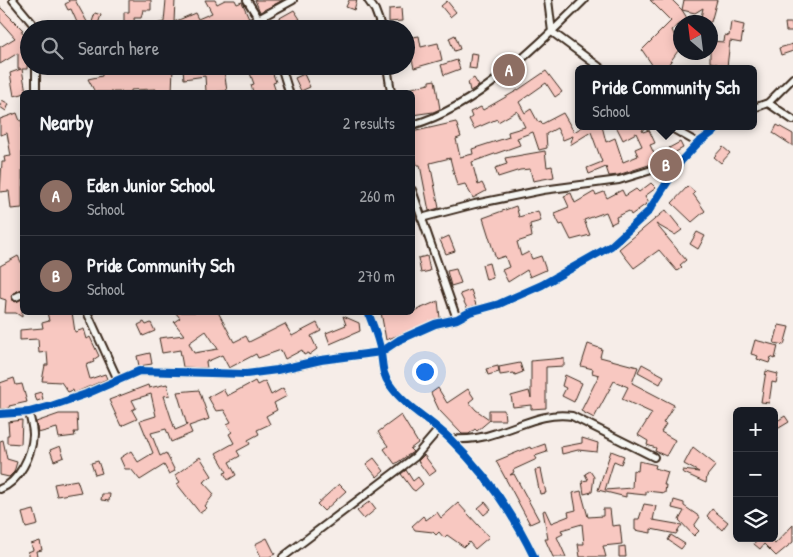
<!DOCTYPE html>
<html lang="en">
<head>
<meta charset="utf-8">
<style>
  body { margin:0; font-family:"Patrick Hand",sans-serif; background:#242831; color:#f1f3f6 }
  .controls { position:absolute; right:15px; bottom:15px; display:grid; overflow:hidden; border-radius:8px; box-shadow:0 2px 12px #0003 }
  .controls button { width:45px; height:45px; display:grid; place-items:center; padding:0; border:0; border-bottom:1px solid #363941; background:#171b24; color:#f1f3f6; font:25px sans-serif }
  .compass { position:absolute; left:673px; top:15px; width:45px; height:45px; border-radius:50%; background:#171b24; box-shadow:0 2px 12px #0003; rotate:332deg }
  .you { position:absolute; left:424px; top:371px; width:18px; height:18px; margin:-12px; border:4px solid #fff; border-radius:50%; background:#1a73e8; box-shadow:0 0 0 8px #1a73e833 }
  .badge { display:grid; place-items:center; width:32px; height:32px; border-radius:50%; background:#8c9099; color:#fff; font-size:16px; font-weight:700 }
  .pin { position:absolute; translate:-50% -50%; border:2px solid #fff; box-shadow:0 1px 5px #0006 }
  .popup { position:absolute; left:575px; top:65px; width:182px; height:65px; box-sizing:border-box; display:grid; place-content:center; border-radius:8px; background:#171b24; filter:drop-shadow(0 1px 4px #0005); font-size:16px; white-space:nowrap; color:#9ea1a6 }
  .popup b { font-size:19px; color:#f1f3f6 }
  .popup::after { content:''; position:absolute; left:50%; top:100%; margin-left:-10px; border:10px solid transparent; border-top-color:#171b24 }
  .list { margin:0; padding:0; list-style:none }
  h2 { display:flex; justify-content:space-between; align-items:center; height:65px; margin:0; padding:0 20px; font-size:21px }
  h2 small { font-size:16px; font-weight:400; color:#9ea1a6 }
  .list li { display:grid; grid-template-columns:32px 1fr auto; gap:15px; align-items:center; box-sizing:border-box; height:80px; padding:0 20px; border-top:1px solid #363941 }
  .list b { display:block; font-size:19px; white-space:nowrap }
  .list p { margin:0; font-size:16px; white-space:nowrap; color:#9ea1a6 }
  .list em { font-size:16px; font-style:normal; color:#9ea1a6 }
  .icon { flex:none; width:28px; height:28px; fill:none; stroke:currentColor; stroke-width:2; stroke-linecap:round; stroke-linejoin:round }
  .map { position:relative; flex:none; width:793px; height:557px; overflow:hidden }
  .search { position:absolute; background:#171b24; box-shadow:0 2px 12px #0003; left:20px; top:20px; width:395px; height:55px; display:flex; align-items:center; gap:12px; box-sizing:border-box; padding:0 18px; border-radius:28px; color:#9ea1a6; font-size:19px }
  .panel { position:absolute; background:#171b24; box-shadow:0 2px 12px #0003; left:20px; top:90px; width:395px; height:225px; border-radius:8px }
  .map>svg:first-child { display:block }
</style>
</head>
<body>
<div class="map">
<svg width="793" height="557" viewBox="0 0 793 557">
  <rect width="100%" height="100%" fill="#f6ede8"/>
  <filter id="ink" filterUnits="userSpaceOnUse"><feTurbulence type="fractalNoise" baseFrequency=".02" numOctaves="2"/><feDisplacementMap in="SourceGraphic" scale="10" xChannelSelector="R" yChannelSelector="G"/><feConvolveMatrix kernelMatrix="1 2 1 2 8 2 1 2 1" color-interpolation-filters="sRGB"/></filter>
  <g filter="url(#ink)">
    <path fill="#f8c8c1" stroke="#3b2a1e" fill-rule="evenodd" d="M68,0H75L91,29H80L71,9L68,10L65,4L69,2Z
      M129,0H151V10H143L141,18H134L135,29H124V12H129Z
      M166,0H175L174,22L195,13L198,19L212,13L205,0H215L217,4L225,0H235L237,4L242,2L249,18L231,29H148L147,26L164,22Z
      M255,0H283L260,12Z
      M349,0H357L354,10L346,7Z
      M650,0H672L682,10L684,0H717L711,22H700L703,8L695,13L682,10L687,18L672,30L680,48L668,65L672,69H655L642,50L671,21Z
      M447,1L456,12L450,17L441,6Z
      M0,7L23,30L21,31L29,41L27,69H22L26,92L22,94L14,96L10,73L21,69H18V53L0,64V47L15,38L0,21Z
      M401,8L402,21L389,22V9Z
      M294,10L300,19L286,26L287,29H272L269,24Z
      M95,13L101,15L98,24L90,28Z
      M731,22L744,25L741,43L730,41L727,67L710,62V41L724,42L725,35L729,36Z
      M785,23H792L793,31H786Z
      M455,35L460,49L454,51L449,38Z
      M419,36L421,47L438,43L442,60L414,68L407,38Z
      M793,44V51L781,55L779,48Z
      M471,53L478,54L476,69L469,68Z
      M457,60L460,69L444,75L441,65Z
      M124,66L173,67L172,92H155L156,89L131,90V92H95L88,79L102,76V72L124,71Z
      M209,66L210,70H224L227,91L206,92L205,76L184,79L183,69Z
      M258,66H270L276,82L273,83L276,92H253L251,85L254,84L250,73L259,70Z
      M546,71L562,92L555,97L546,83L519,102L525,113L531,109L538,122L541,121L542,124L563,113L574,132L584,126H602L606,142L615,138L623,162L638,156L635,149L642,146L636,133L623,140L616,126H648L642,130L643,132L649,130L655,143L650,145L658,162L618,175L609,176L606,167L589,174L587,168L602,162L591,132L570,145L573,136L563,140L557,128L546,134L547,148L539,150L533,132L517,138L520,145L472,162L478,185L482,183L486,191L473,198L465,184L457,186L450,158L430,163L439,208L429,211L420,165H417L412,145V132L456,122L461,137L456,139L460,157L473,154L472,149L509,137L508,132L525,127L517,111L498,122L497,119L474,129L469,119L472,117L470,112L481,107L483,110L518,90Z
      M304,74L310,87L301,91L295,78Z
      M474,78L479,86L470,91L468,82Z
      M435,80L440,109L433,112L412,115V88L429,84V81Z
      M2,100L9,104L6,111L0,107Z
      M17,113L20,121L22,120V208L11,209L9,191L0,192L2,162H5L4,157L11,156L7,133L0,135V119Z
      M777,125L793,134V146L773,133Z
      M680,142L683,148L672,154L669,148Z
      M723,147L730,153L721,163L714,157Z
      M545,151L547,167L552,166L554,177L533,181L530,169L520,170L498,177L495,168L507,164L505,158Z
      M651,183L656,188L645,196L649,202L631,215L629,211L616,217L617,221L611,224L606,212L584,220L590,235L571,240L563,224L560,225L554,213L569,207L564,196L571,193L575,203L594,192L596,195L604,192L607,198L622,190L625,196L636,189L639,192Z
      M688,186L695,192L693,194L705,211L692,222L672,203Z
      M516,206L519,217L538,211L541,221L530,224L532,237L517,242L521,256L529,252L532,259L541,256L546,270L530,277L527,270L508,282L502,270L509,267L505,256L496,259L483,218Z
      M666,210L682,230L675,235L656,224L686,260L680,265L682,267L677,271L659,250L634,268L619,249Z
      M697,232L705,236L698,249L690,244Z
      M449,236L455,251L446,254L440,240Z
      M18,256L22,264V289L13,293L11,297L15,302L22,299V317L16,313H5L6,300L0,298V266Z
      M427,256L430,271L421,273L418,258Z
      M489,263L493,278L486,280L482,265Z
      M456,269L461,283L451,286L447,271Z
      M471,290L476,305L467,308L460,294Z
      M438,301L440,318L386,340L381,312H412Z
      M47,312H72L75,332L84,329L87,339L90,337L99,356L93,360L94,362L86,365L90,379L105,374L107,379L74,393L73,390L68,392L61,382L42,381L45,365H48L47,352L39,353L38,339L20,340V330L43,328L42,323L49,321Z
      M175,312H218L234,342L246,336L249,342L285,324L292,336L317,323L321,331L311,336L317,349L309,355L308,353L304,355L302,350L285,359L281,350L258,358L256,354L229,368L222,355L206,362L207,368L183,367L180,350L162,353L159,338L184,335L174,322L180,318ZM206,331L218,349L194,353L189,343Z
      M343,316L359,323L360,331L330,344L326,333L346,325Z
      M144,322L146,325L151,323L155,331L143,336L138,325Z
      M779,325L789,327L784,345L774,343Z
      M755,340L778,346L775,359L771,357L769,363L757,359L758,356L751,354Z
      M588,344L602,349L600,357L638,367L632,383L674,405L663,423L666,424L661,432L675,440L666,456L655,451L656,448L647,445L648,441L638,435L652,413L622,399L628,387L614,381L594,418L581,411L599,375L592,373L593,369L581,366Z
      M150,353L152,364L139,366L137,356Z
      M564,358V366L546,367V408L531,409V405L513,407L511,396L529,391L531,398V361Z
      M520,363L523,372L515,375L514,373L500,375L499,367Z
      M642,364L664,376L660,384L638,372Z
      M498,366L499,372L488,375L486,369Z
      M766,371L778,374L776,383L772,382L769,403L761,402Z
      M565,375L582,383L574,402L562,396L566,388L562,386Z
      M14,378L16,385L22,384L27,402L9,406L10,408L0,409V383Z
      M255,381L257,385L265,381L271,395L283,388L287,396L274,403L277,410L266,416L270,424L257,430L259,434L248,440L250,444L237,451L240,456L229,462L236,475L228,480L224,473L227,472L216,453L234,443L229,434L232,432L227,424L231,422L224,410L216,411L208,397L223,389L227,396Z
      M167,384L170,395L164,396L175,430L187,425L177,392L199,390L209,419L189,426L192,433L171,442L166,429L151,433L160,456L166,453L175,471L169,474L164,465L140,480L131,469H125L120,458L131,451L138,462L153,453L140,421L156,416L151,394L132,400L136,408L132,410L137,419L121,426L109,400L148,385L149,388Z
      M438,388L447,403L468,389L474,398L469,402L476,410L489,419V410H504L505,420H490L477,431L475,429L469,434H462L439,410L431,393Z
      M41,392L43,399L37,401L34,394Z
      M59,414H77L78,432H74L75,436L59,438L57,428L38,433L36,422Z
      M401,415L418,443L410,449L413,452L395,464L384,449L388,446L378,432Z
      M785,416L789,422L774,431V423Z
      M22,420L21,444L7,443V435H9L8,422Z
      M582,438L598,443L597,452L578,450L562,454L561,447L582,443Z
      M3,440L7,459L17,462L14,472L9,477L0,475V441Z
      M545,444L547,452L535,456L537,459L513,470L514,472L510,475L514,474L539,520L530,524L496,461L530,447L531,449Z
      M60,446L64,457L54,461L50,450Z
      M693,447L716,465L707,476L706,483L682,472L683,470L699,472L684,464Z
      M611,451L624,456L621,464L614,461L605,490L632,488L633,470L638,471L639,461L656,465L655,468L668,472L664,485H666L665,493L646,491V495L626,493V497L598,490Z
      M424,455L436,471L429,476L418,461Z
      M200,457L212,476L203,482L214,494L205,506L207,508L200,513L177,484L180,482L175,475Z
      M374,458L384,471L377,477L366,464Z
      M98,461L102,473L95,475L91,463Z
      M541,469L546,493L540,494L535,470Z
      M406,470L413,481L418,477L423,484L415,491L412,489L401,474Z
      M590,471L594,477L592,492L584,494L582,481L588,480L585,474Z
      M77,480L81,492L57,496L54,484Z
      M339,484L346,491L324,511L317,504Z
      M581,491L588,517L603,516V509H610L612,526L620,525L622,544L603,546L606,557H580L578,544H584L582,524L561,530L563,534L557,537L566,557H553L545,539H548L543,511L545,510L551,523L569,516L568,512L576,510L573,493Z
      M102,494H110L109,501L101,500Z
      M674,500L684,503V506L700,517L694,526L699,531L694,536L679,520L684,511L672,508Z
      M370,501L376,509L364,519L357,511Z
      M485,502L491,509L484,515L478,508Z
      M458,503L489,537L475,549L469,542L464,547L447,535L444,538L439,532L436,535L433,532L415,530L412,526L423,516L426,520L437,512L441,518Z
      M644,504L656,506L653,520L682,525L676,534L651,529V533L635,530V519H639Z
      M712,509L728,522L722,530L707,516Z
      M34,510L38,525L26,528L22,513Z
      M793,525V542L776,556L764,544L760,549L754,544L757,538H770L775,544Z
      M671,535L685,544L681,549L668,540Z
      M267,538L275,554L269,557H261L255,544Z
      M40,541L42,550L37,551L38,557H30L28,552L33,550L31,544Z
      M625,546L626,557H619V547Z"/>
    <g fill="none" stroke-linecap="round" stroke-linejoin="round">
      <g stroke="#3b2a1e" stroke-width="10">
        <path id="minor" d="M13,0L37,29
          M247,0L265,29
          M368,0L375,10L382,29
          M548,0L552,32L602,69
          M240,29L293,0
          M281,66L289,92
          M387,66L391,92
          M36,92V66
          M768,103L793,120
          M754,108L768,103L793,78
          M412,125C475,108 539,45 584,0
          M668,126L698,143
          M412,190L457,319
          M421,218L475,204L543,190L619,180L681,161
          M16,297L22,294
          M87,312L118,380
          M368,312C373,326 379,339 381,353C383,366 382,374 390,385C405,407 431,420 450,439C485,473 513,513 534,557
          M0,414L29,412L51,406L86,394L139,371L246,374L277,370L321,360L381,352L399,340L435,324L457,319L470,312L499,304L542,285L611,246L648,212L681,161L698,143L721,126
          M450,439C465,440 482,438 496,433C523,425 544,412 572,416L654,457
          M0,489C19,482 32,455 33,435C33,427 30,419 29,412
          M283,557L415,457L439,429"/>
      </g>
      <use href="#minor" stroke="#f6f6f2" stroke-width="6"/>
      <g stroke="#f6f6f2" stroke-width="11">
        <path id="cycleway" d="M368,312C373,326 379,339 381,353C383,366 382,374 390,385C405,407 431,420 450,439C485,473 513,513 534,557
          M0,414L29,412L51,406L86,394L139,371L246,374L277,370L321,360L381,352L399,340L435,324L457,319L470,312L499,304L542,285L611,246L648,212L681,161L698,143L721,126"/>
      </g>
      <use href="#cycleway" stroke="#0057b8" stroke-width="8"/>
    </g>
  </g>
</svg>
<div class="controls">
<button>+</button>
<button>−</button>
<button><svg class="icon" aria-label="layers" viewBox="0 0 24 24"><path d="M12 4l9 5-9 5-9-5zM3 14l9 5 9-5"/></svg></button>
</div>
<svg class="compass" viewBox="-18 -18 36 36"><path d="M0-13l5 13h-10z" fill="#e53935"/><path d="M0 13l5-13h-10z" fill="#9ea1a6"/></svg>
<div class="you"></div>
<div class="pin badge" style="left:509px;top:70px;background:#8d6e63">A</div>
<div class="pin badge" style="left:666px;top:165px;background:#8d6e63">B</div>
<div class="popup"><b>Pride Community Sch</b>School</div>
<div class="search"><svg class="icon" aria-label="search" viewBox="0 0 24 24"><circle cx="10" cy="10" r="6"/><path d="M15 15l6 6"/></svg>Search here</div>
<section class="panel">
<h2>Nearby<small>2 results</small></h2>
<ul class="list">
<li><span class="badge" style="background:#8d6e63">A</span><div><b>Eden Junior School</b><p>School</p></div><em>260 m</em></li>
<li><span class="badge" style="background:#8d6e63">B</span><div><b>Pride Community Sch</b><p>School</p></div><em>270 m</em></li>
</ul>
</section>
</div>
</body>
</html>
